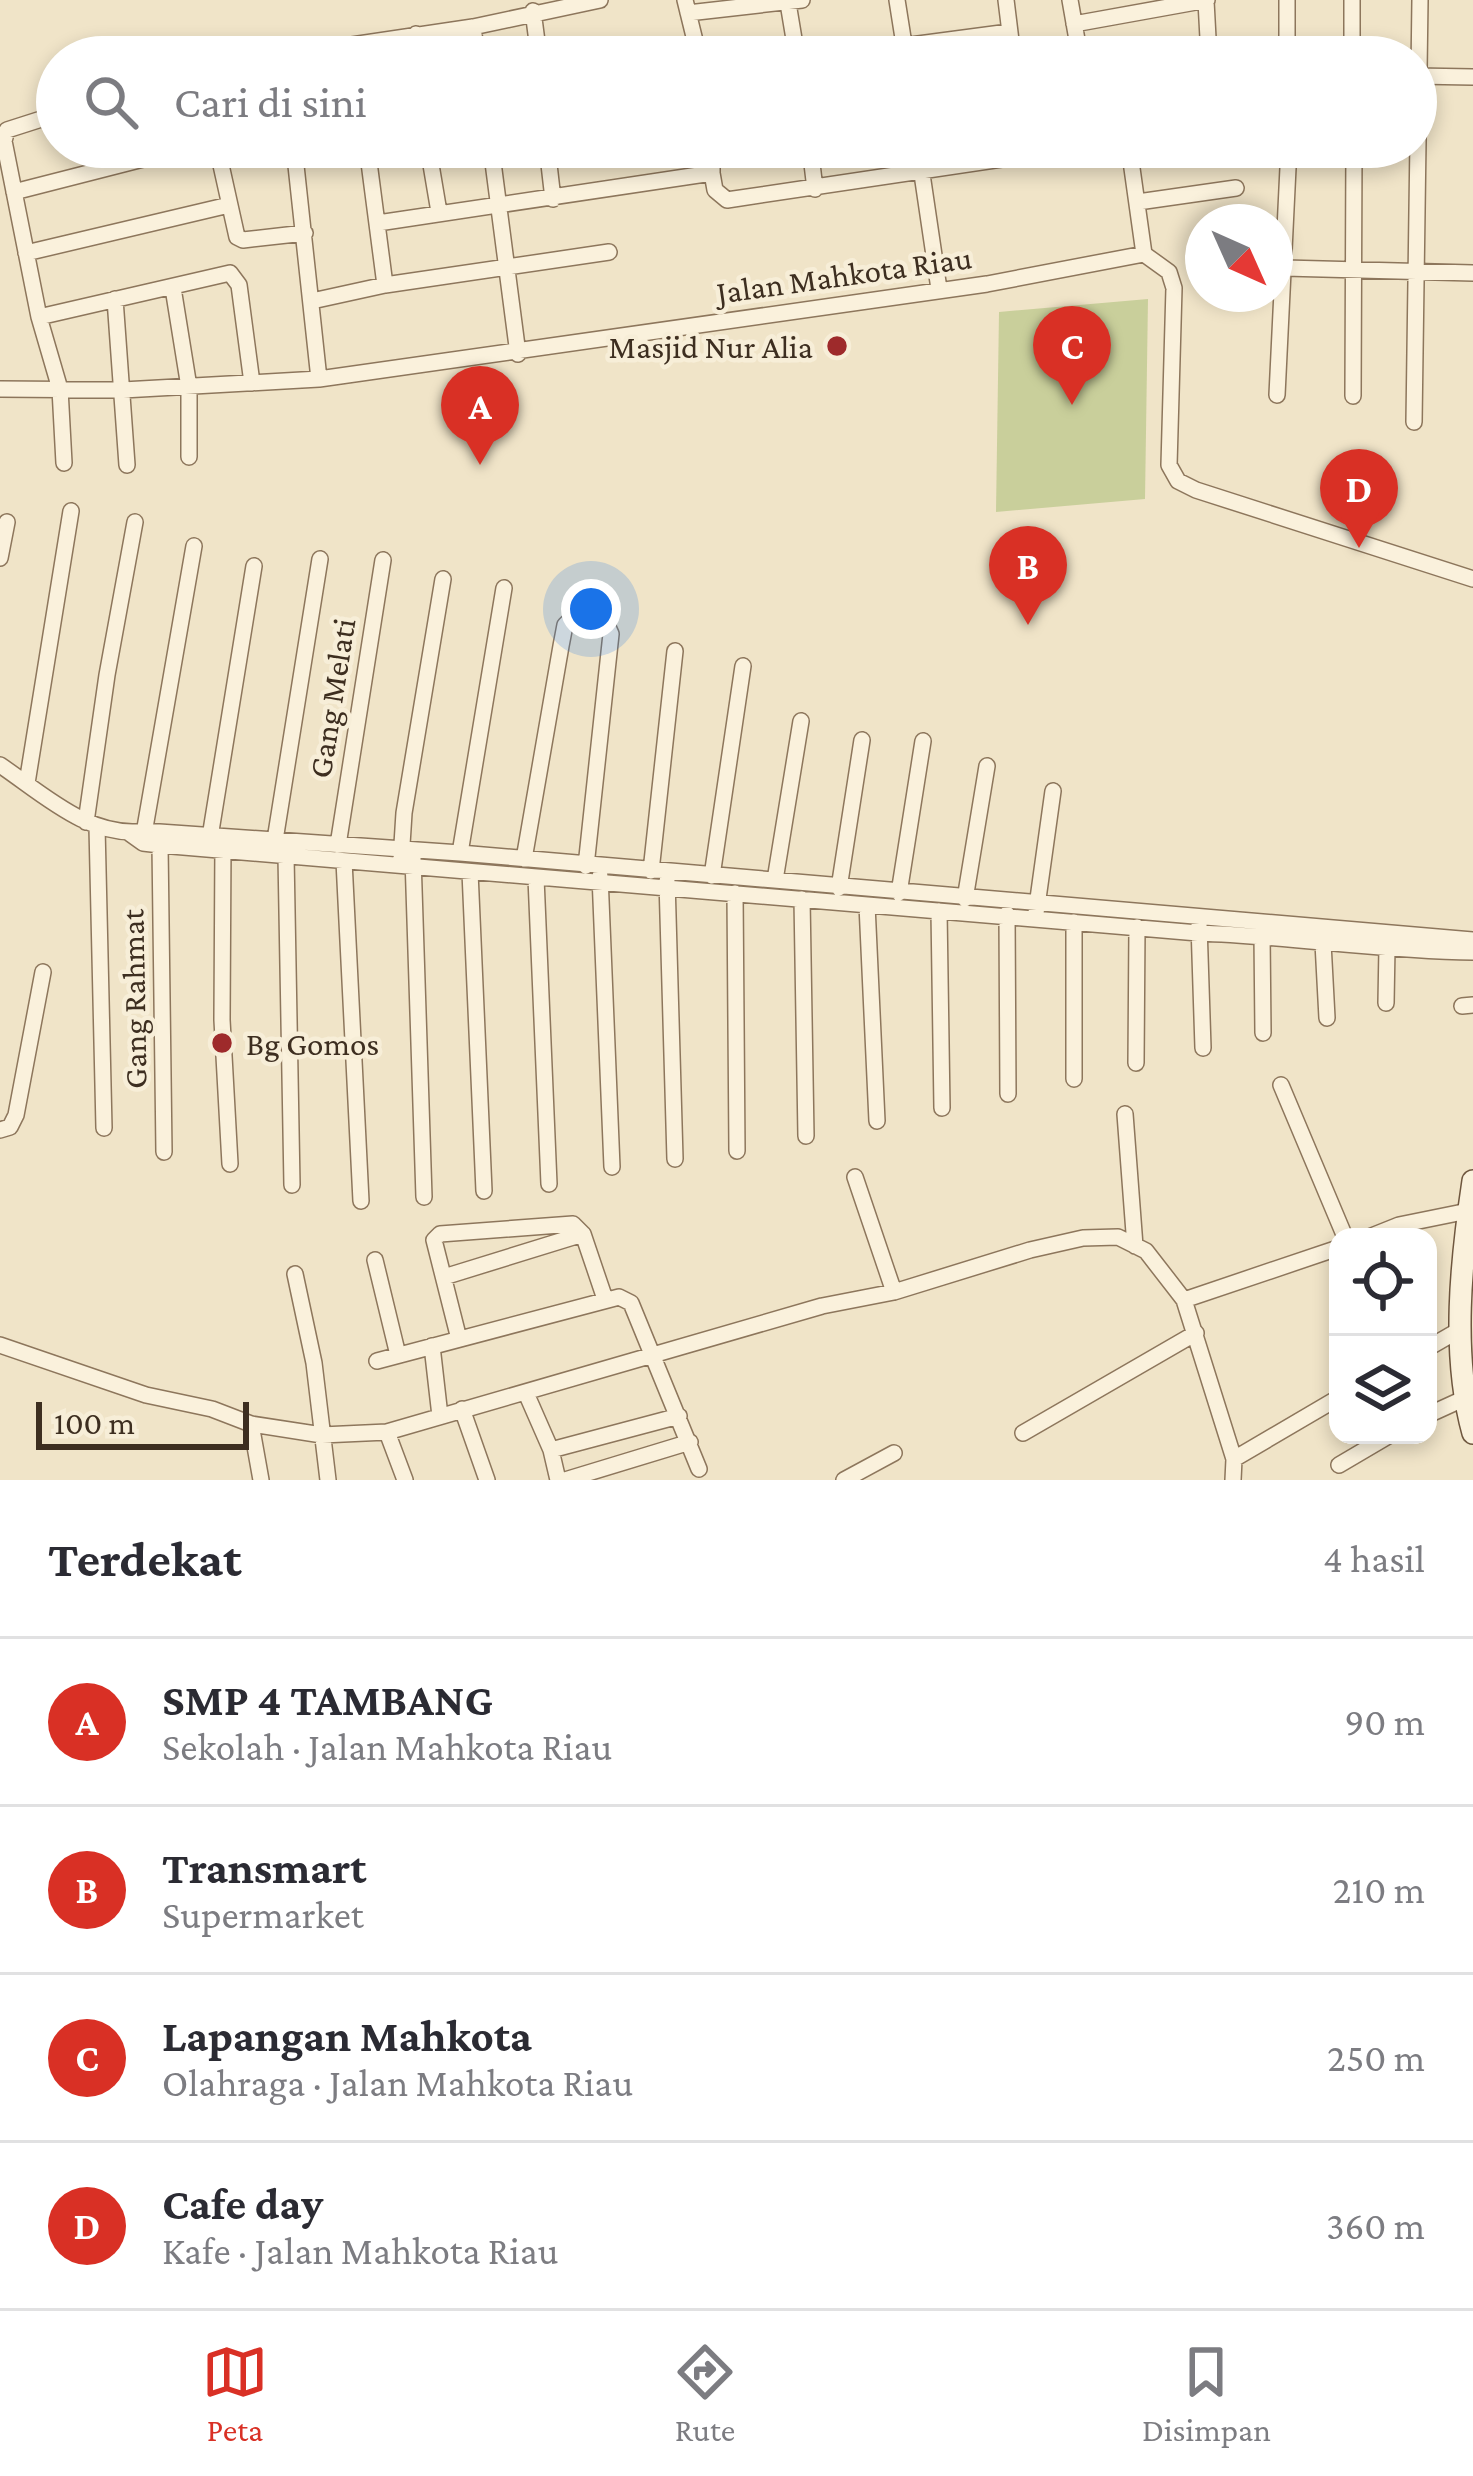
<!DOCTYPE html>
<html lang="id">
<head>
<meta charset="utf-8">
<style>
  body { margin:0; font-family:"Crimson Pro",serif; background:#f2f2f3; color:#2b2b33 }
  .controls { position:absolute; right:36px; bottom:36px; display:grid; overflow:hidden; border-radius:24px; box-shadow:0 6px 18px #0003 }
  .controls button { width:108px; height:108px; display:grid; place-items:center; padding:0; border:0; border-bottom:3px solid #e1e1e2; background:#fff; color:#2b2b33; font:60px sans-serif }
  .compass { position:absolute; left:1185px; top:204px; width:108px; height:108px; border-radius:50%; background:#fff; box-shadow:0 6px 18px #0003; rotate:135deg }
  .scale { position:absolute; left:36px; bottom:30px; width:213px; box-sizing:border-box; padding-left:12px; border:6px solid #3d2e20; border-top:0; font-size:33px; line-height:42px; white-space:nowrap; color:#3d2e20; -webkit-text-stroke:9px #f7eed8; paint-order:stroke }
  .you { position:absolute; left:591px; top:609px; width:42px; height:42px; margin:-30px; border:9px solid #fff; border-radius:50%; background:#1a73e8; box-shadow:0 0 0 18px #1a73e833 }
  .badge { display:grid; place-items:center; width:78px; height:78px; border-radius:50%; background:#d93025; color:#fff; font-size:39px; font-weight:700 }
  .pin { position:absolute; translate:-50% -99px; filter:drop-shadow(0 3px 6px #0008) }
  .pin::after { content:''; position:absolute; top:63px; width:42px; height:36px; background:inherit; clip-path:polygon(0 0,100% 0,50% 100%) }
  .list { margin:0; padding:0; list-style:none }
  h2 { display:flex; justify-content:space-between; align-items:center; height:156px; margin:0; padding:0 48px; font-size:51px }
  h2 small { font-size:39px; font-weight:400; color:#7c7c81 }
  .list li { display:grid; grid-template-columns:78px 1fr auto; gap:36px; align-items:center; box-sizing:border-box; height:168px; padding:0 48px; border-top:3px solid #e1e1e2 }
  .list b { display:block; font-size:45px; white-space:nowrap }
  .list p { margin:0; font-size:39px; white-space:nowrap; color:#7c7c81 }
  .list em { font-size:39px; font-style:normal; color:#7c7c81 }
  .icon { flex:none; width:66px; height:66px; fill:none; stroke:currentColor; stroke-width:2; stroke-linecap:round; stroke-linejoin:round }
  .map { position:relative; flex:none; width:1473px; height:1480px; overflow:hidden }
  .search { position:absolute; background:#fff; box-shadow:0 6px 18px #0003; left:36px; right:36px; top:36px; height:132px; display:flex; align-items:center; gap:30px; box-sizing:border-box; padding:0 42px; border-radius:66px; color:#7c7c81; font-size:45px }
  .sheet { height:828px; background:#fff }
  nav { display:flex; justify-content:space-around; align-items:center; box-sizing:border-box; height:168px; border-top:3px solid #e1e1e2; background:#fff; font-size:33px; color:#7c7c81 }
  nav a { display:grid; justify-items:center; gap:6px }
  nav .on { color:#d93025 }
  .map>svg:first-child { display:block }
</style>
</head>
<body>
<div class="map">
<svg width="1473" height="1480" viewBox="0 0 1473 1480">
  <rect width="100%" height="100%" fill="#f0e4c8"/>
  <path fill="#c9cf9b" d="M1148,299L1145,499L996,512L999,312Z"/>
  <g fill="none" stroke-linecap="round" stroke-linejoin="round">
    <g stroke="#8d765c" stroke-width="18">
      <path id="street" d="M685,0L699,57
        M897,0L906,57
        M1006,0L1013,57
        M1070,0L1080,57
        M1352,0V57
        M1206,1L1209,57
        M788,3L797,57
        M533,11L539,57
        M688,13L802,0
        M1074,24L1207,0
        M473,27L477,57
        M416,34L418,57
        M271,57L473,27L600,0
        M647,57L696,46
        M820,57L1009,32
        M1287,57V0
        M1416,76L1473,77
        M57,114L7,130L4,141L39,317L60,389L64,463
        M217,147L237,237L243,240L305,233
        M294,147L319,379
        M367,147L385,285L609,252
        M428,147L439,212
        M491,147L518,354
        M547,147L553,199
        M712,147V173
        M810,147L815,189
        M918,147L939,289
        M1129,147L1144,254
        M14,192L190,147
        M1138,202L1236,188
        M378,223L712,173L715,190L727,200L1082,147
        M26,253L229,205
        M1285,268L1473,273
        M173,288L189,387V457
        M115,299L127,465
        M312,301L385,285
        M39,317L230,273L239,285L252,383
        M0,389L123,390L319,379L987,284L1144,254L1169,272L1174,288L1169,465L1178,481L1196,490L1473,579
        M1277,395L1289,147
        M1353,396L1354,147
        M1414,422L1420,0
        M0,558L7,522
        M0,765C43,794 90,839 145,831L460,853L1473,940
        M27,783L71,511
        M86,822L107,675L135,522
        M97,827L104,1128
        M129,833L143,843L160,845L1198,933C1290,936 1381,951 1473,952
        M210,837L254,566
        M143,839L194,546
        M275,840L320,559
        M223,843L222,1020L230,1164
        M160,845L164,1152
        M338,845L383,560
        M460,853L504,588
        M286,856L292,1185
        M413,858L424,1197
        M524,859L561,646L565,625L575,615L607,625L611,634L586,866
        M401,860L404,813L443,579
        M344,861L361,1201
        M651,871L675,651
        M470,872L484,1191
        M600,876L612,1167
        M712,876L743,666
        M536,878L549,1184
        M775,880L801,721
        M667,881L675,1159
        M839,888L862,740
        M735,893L737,1151
        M899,893L923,741
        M802,899L806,1136
        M965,899L987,766
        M867,905L877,1121
        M939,911L942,1108
        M1036,913L1053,791
        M1007,914L1008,1094
        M1199,925L1203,1048
        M1262,935L1263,1033
        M1323,943L1327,1018
        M1386,1003L1387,947
        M1462,1006L1473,1005
        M1136,1063L1137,927
        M1074,1079V922
        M1281,1085L1345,1237
        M1125,1114L1135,1246
        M0,1130L10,1127L16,1115L43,972
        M855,1177L894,1292
        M1369,1237L1399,1225L1468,1211
        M375,1260L398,1355
        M295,1274L314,1363L328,1480
        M444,1277L583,1234
        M1184,1300L1234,1459L1338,1398
        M459,1339L434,1240L440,1234L573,1224L583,1234L605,1299
        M0,1345L146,1395L212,1409L251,1424L322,1435L387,1432L822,1306L894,1292L1030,1250L1083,1238L1118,1237L1146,1251L1184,1300L1338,1248
        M432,1346L440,1416
        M1428,1348L1461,1329
        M377,1361L619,1297L631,1303L699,1469
        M526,1393L551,1450L558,1480
        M462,1409L487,1480
        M1428,1415L1463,1399
        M251,1424L261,1480
        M387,1432L405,1480
        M1023,1433L1196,1333
        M551,1450L679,1416
        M1339,1465L1390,1435
        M565,1480L690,1442
        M844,1480L894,1453
        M1233,1480L1234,1459"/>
    </g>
    <g stroke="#6f573f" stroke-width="24">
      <path id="secondary" d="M1473,1181C1461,1261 1451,1354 1473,1433"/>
    </g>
    <use href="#street" stroke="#faf1dc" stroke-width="15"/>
    <use href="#secondary" stroke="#faf1dc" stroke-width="21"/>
  </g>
  <g fill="#9e2a2b" stroke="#f7eed8" stroke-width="4.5">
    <circle cx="837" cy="346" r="12"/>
    <circle cx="222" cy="1043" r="12"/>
  </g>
  <g text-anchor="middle" stroke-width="9" stroke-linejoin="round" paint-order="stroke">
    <g font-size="33" fill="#3d2e20" stroke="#f7eed8">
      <text transform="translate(844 274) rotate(-8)" y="12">Jalan Mahkota Riau</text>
      <text transform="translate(331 698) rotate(-81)" y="12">Gang Melati</text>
      <text transform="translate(133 999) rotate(-91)" y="12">Gang Rahmat</text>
    </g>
    <g font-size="33" fill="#3d2e20" stroke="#f7eed8" text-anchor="end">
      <text x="813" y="358">Masjid Nur Alia</text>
      <text x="246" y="1055" text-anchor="start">Bg Gomos</text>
    </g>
  </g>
</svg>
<div class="controls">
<button><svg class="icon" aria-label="locate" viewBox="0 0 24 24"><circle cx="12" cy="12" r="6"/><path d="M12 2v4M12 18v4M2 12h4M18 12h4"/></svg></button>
<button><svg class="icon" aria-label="layers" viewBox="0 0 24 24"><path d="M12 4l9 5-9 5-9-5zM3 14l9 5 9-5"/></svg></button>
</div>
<svg class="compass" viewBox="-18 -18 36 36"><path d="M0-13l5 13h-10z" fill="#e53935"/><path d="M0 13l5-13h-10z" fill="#7c7c81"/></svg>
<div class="scale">100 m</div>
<div class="you"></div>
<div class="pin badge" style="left:480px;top:465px">A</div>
<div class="pin badge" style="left:1028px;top:625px">B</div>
<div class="pin badge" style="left:1072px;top:405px">C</div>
<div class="pin badge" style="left:1359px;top:548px">D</div>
<div class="search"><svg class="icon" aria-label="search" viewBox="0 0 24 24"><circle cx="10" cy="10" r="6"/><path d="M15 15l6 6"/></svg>Cari di sini</div>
</div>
<section class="sheet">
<h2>Terdekat<small>4 hasil</small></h2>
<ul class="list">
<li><span class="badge">A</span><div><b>SMP 4 TAMBANG</b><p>Sekolah · Jalan Mahkota Riau</p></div><em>90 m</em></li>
<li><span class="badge">B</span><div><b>Transmart</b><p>Supermarket</p></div><em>210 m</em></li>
<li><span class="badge">C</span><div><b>Lapangan Mahkota</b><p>Olahraga · Jalan Mahkota Riau</p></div><em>250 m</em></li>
<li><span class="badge">D</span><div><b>Cafe day</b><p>Kafe · Jalan Mahkota Riau</p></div><em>360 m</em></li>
</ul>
</section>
<nav>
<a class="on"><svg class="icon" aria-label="map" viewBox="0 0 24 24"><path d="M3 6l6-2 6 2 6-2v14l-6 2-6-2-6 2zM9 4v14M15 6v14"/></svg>Peta</a>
<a><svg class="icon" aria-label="directions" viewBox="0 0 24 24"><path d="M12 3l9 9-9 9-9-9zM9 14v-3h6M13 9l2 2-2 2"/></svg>Rute</a>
<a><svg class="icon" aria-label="saved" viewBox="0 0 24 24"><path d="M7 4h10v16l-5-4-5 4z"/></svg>Disimpan</a>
</nav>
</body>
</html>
